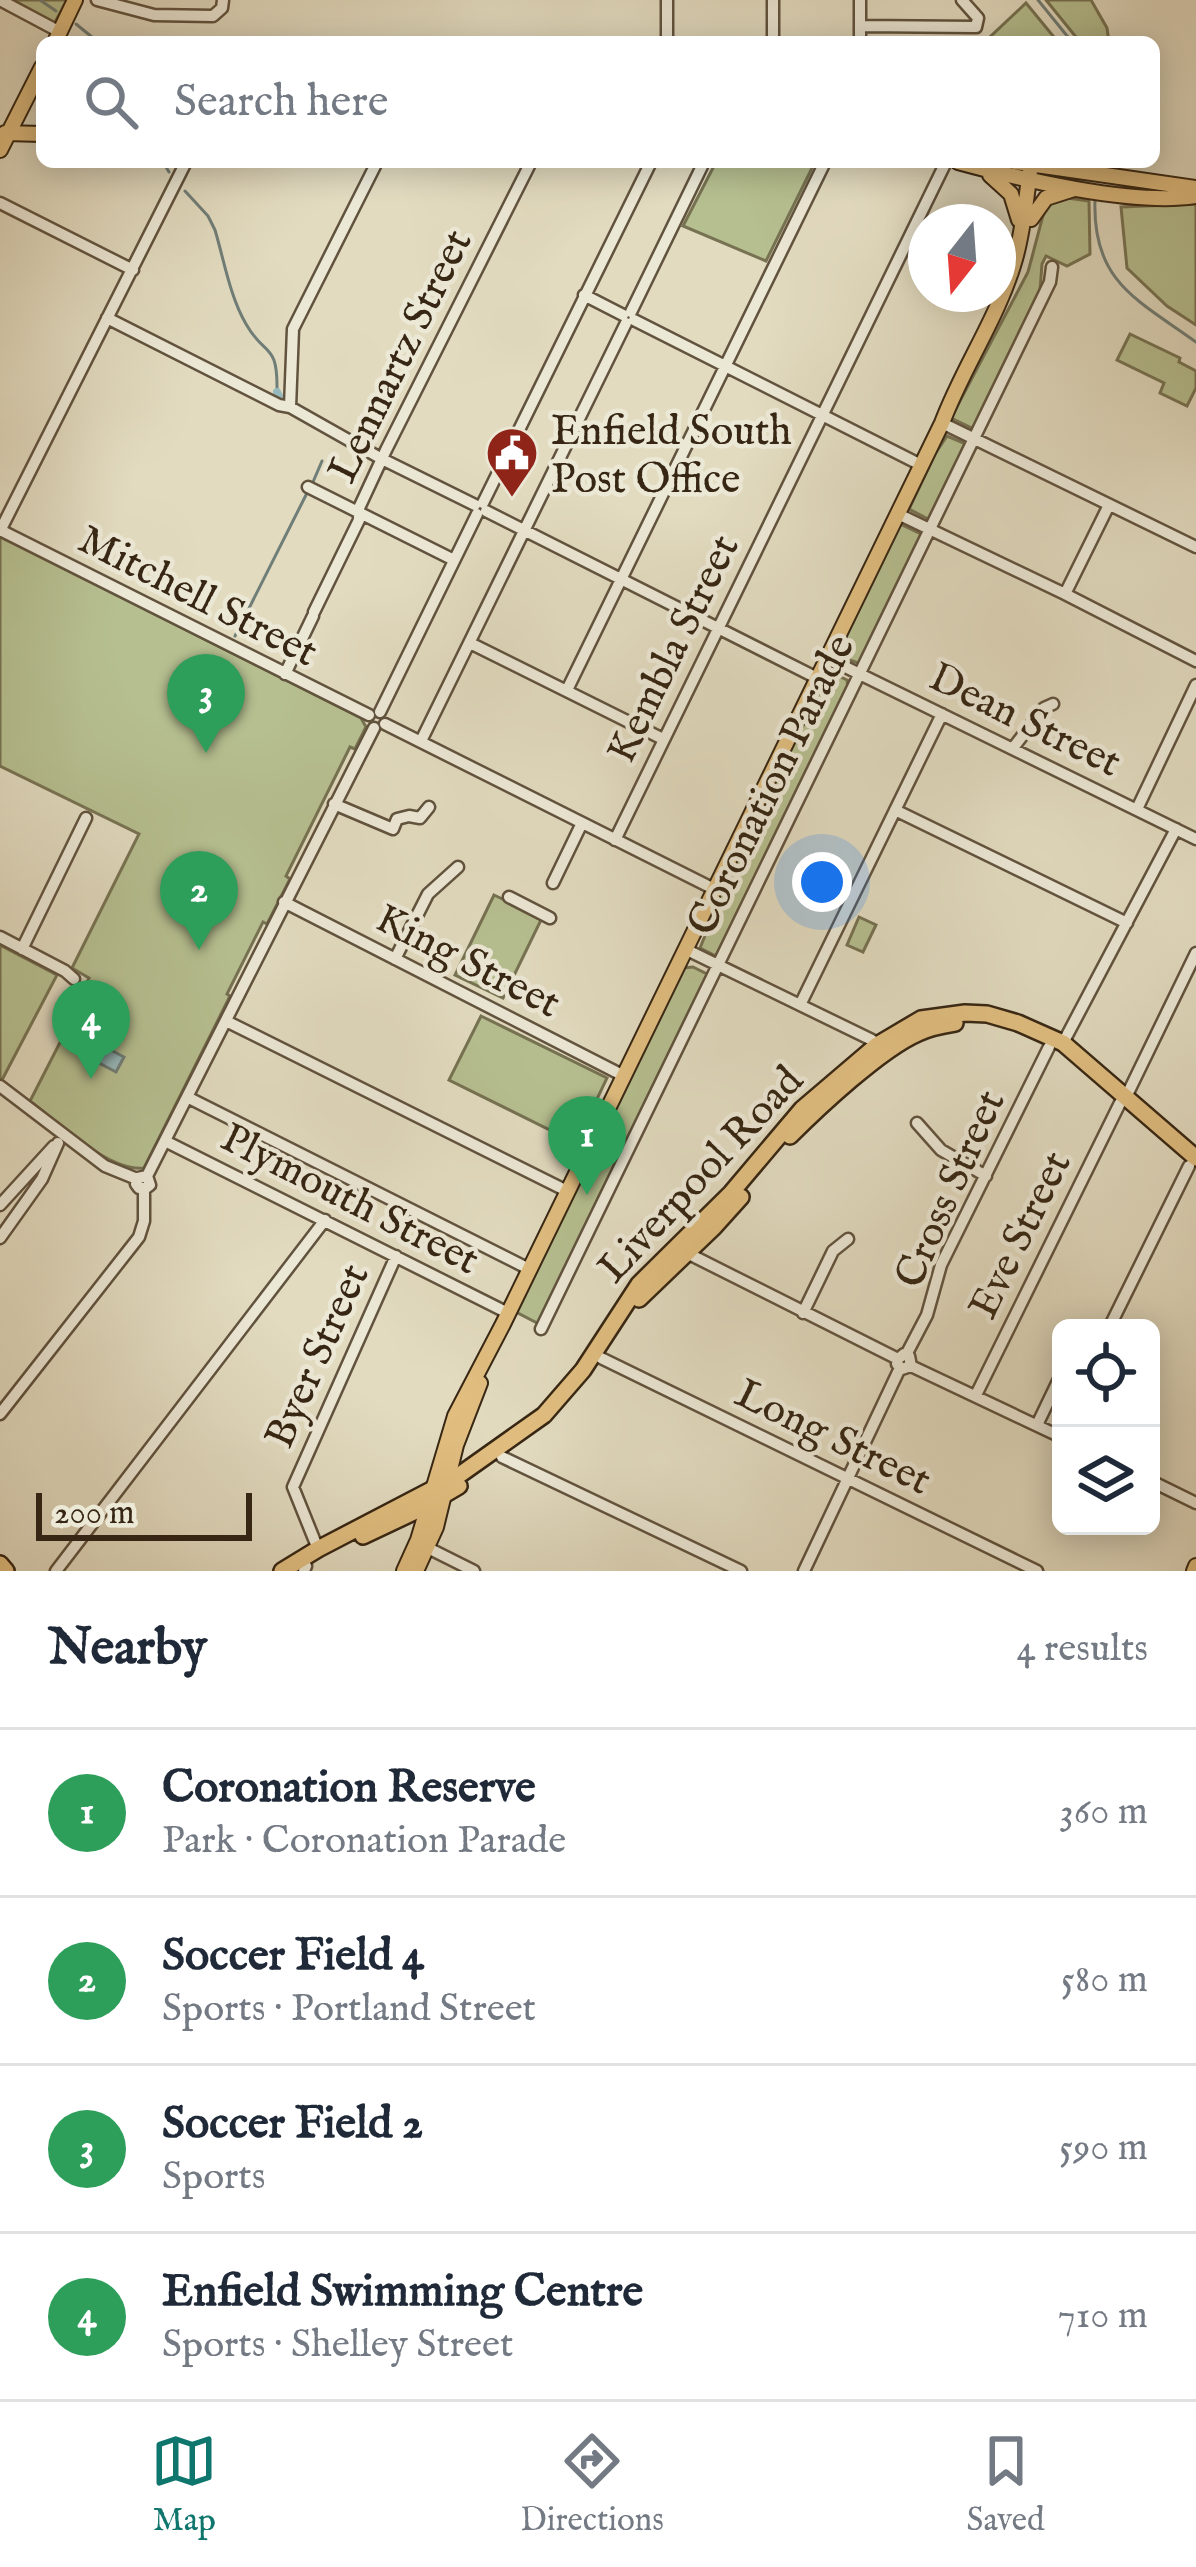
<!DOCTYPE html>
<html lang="en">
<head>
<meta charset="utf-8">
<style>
  body { margin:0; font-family:"IM FELL English",serif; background:#f6f6f7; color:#1f2937 }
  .controls { position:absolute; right:36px; bottom:36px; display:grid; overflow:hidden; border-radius:18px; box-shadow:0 6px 30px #0003 }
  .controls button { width:108px; height:108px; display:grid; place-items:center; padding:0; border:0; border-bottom:3px solid #e0e1e3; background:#fff; color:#1f2937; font:60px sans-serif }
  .compass { position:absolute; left:908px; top:204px; width:108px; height:108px; border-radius:50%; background:#fff; box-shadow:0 6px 30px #0003; rotate:197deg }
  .scale { position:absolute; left:36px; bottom:30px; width:216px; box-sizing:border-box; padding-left:12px; border:6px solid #362613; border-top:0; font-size:33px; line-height:42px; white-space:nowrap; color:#362613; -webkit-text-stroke:9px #ece8d6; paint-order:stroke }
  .you { position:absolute; left:822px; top:882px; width:42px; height:42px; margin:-30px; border:9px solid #fff; border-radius:50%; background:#1a73e8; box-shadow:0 0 0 18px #1a73e833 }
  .badge { display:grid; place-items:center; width:78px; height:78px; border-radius:50%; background:#0f766e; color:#fff; font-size:39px; font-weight:700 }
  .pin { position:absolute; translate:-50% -99px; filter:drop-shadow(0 3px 6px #0008) }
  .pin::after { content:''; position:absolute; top:63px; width:42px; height:36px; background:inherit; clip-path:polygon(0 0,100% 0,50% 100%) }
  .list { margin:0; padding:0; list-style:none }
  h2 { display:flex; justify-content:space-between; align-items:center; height:156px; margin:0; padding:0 48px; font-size:51px }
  h2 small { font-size:39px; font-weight:400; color:#747a83 }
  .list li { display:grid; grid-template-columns:78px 1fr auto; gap:36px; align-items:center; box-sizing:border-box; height:168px; padding:0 48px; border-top:3px solid #e0e1e3 }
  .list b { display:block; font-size:45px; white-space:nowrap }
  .list p { margin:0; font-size:39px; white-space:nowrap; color:#747a83 }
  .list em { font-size:39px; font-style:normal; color:#747a83 }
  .icon { flex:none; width:66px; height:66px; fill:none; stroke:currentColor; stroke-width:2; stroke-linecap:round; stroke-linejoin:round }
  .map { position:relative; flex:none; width:1196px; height:1571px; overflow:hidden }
  .search { position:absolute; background:#fff; box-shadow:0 6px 30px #0003; left:36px; right:36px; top:36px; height:132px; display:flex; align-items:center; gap:30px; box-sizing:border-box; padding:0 42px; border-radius:18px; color:#747a83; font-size:45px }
  .sheet { height:828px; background:#fff }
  nav { display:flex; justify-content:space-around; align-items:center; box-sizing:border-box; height:168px; border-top:3px solid #e0e1e3; background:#fff; font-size:33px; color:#747a83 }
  nav a { display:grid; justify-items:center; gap:6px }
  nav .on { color:#0f766e }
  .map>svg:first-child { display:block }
</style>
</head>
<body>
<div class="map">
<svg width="1196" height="1571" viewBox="0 0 1196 1571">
  <rect width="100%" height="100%" fill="#e2dbc0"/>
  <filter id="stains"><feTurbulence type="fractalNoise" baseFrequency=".00167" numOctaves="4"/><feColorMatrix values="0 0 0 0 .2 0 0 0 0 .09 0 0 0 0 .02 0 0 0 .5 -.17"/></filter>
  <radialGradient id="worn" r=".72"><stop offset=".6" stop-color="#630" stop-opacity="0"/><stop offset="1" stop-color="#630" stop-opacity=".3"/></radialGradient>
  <path fill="#b6bf90" stroke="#767252" stroke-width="3" d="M5,0H67L54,24Z
    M1046,0H1091L1107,28L1109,42H1080Z
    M1026,3L1058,42H990V37Z
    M716,162H815L766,261L683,226Z
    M1060,197L1089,201L1090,254L1067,266L1046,256L1042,264L1040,290L974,429L951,418L1028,272L1045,208Z
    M1196,204V325L1167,306L1127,268L1121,207Z
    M1130,334L1180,358L1179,362L1196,371V388L1187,406L1160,393L1164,383L1117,360Z
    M947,436L966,444L930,520L909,509L935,454Z
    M900,524L923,535L861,664L841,657L838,650Z
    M0,536L361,718L366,727L355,749L350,747L286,876L290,879L267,924L263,922L227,994L230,996L144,1168C108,1172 58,1122 30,1101L71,1021L68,1018L89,978L72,968L139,834L0,766Z
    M832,673L847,680L848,687L716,956L700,948L713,916L712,911L824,682Z
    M494,895L542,918L503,998L455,975Z
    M859,917L876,925L863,952L847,945Z
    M0,945L57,975L2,1080L0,1078Z
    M693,967L709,975L541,1325L516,1312L683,968Z
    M481,1016L607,1078L576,1143L449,1080Z"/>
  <path fill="#97b9bb" stroke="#707e78" stroke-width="3" d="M77,1032L124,1057L116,1072L69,1047Z"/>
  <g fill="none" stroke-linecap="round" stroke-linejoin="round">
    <path stroke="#707e78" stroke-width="3" d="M40,0L56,11
      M1038,0L1072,42
      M76,24L98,42
      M163,162L169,172
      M185,191L208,216L215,230C224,260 230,297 246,324C265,358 278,341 277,392
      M1095,200C1092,282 1138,300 1196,342
      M313,482L322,461
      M235,636L306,495"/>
    <path stroke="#97b9bb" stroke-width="8" d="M277,392L279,396"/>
    <g stroke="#61533e" stroke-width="15">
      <path id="minor" d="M0,0L60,32
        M97,0L154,15L213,16L222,8L223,0
        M860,26L976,27L978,18L962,0
        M667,42V0
        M773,42V0
        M860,42V0
        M0,203L133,270
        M584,295L623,315
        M631,312L704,162
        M107,318L279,405L290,407L382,459L475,505
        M634,320L921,465
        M290,407L293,329L377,162
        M942,423L1196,547
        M308,487L454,560
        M483,503L651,162
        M486,511L817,678
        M898,514L1065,594L1196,661
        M0,530L369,715
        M0,531L186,162
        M1065,594L1109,505
        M314,612L359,520V508L386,450L531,162
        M470,643L663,739
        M827,658L1196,839
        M285,674L313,616
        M567,690L825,162
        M380,712L477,514
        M385,724L714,889
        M421,741L626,323
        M1013,748L1044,708L1053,704
        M334,804L393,829L397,819L409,816L420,818L429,807
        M1137,809L1196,685
        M895,810L1127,923
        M615,840L946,162
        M553,883L582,823
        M509,897L550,918
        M284,902L624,1076
        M0,937L65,971L74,979
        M22,949L86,818
        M685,949L872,1040L879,1047
        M395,959L428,894L458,867
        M800,1005L942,714
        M226,1021L567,1191
        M1063,1043L1176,829
        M0,1086L105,1166L137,1179
        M187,1097L529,1269
        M1126,1097L1196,953
        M917,1123L941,1150L986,1176
        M165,1141L508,1313
        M147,1176L138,1178L136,1184L139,1188H146L150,1185L147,1176L374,728
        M0,1205L54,1146
        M0,1238L42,1179L58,1143
        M681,1250L898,1359
        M803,1313L833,1251L848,1239
        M1109,1328L1189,1166
        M541,1329L1050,282L1052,267
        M906,1355L927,1315L941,1265L1049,1047
        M601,1358L1037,1571
        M911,1366L909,1356L904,1354L898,1359L897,1364L902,1369L911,1366L1061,1437
        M976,1395L1120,1103
        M0,1414L139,1237L144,1221V1189
        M1037,1425L1061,1375
        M502,1457L741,1571
        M1151,1481L1196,1503
        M428,1548L474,1571
        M318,1549L293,1487L396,1256
        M56,1571L325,1220
        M304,1571L306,1566
        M804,1571L900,1368"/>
    </g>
    <g stroke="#362613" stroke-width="18">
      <path id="major" d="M55,42L75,0
        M5,133L42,134
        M0,150L42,67
        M958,162C1020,179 1133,206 1196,196
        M1015,162L1196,188
        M990,175L1011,194L1019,220
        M1031,219L1046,198L1074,189
        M404,1571L418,1540L455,1416L503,1324L942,423C963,367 999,316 1015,259C1024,228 1026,196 1031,165
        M416,1571L436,1527L456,1445L480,1383
        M1194,1571L1196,1566"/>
    </g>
    <g stroke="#362613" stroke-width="20">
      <path id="highway" d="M790,1136C819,1107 881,1049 918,1033C930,1027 942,1025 955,1023
        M639,1299L714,1227L741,1197
        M363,1536L420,1509L459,1486
        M0,1564L6,1571
        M282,1571L318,1549L458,1476L544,1415L583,1370L639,1284L731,1193L802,1109L877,1045L921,1019L965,1013L987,1014L1018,1023L1063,1043L1196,1158"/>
    </g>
    <use href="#minor" stroke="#ece8d6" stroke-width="10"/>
    <use href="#major" stroke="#e1be80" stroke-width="14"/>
    <use href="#highway" stroke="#e1be80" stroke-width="15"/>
  </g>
  <defs>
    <g id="civic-pin" transform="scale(2.7)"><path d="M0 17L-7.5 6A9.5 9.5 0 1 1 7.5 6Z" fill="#8f2418" stroke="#ece8d6"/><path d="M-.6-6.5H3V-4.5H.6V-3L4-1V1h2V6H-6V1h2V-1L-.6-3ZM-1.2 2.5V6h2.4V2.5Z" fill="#fff"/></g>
  </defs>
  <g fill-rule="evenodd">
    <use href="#civic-pin" x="512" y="453"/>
  </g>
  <g text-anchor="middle" stroke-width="9" stroke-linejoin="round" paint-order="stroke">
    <g font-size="42" fill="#362613" stroke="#ece8d6">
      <text transform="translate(398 355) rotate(-64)" y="15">Lennartz Street</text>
      <text transform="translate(199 594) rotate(27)" y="15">Mitchell Street</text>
      <text transform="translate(671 648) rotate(-64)" y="15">Kembla Street</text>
      <text transform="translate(1026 718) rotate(26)" y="15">Dean Street</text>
      <text transform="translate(769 784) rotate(-64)" y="15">Coronation Parade</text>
      <text transform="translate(469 959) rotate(27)" y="15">King Street</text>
      <text transform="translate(699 1173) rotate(-47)" y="15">Liverpool Road</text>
      <text transform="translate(948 1188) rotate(-66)" y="15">Cross Street</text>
      <text transform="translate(351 1197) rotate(27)" y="15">Plymouth Street</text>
      <text transform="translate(1018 1234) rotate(-64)" y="15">Eve Street</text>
      <text transform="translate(315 1355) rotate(-66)" y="15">Byer Street</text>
      <text transform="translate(834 1435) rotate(26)" y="15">Long Street</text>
    </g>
    <g font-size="42" fill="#362613" stroke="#ece8d6" text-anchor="start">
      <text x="551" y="444">Enfield South<tspan x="551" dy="48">Post Office</tspan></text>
    </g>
  </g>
  <rect width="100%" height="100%" filter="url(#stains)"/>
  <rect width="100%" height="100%" fill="url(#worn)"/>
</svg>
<div class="controls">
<button><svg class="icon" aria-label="locate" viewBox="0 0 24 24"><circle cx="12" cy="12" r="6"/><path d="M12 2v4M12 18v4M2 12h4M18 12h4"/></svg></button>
<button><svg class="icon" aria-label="layers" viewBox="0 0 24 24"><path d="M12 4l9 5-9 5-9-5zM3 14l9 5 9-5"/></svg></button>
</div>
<svg class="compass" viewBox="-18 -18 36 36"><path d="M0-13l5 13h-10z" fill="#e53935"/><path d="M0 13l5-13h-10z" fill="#747a83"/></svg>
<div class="scale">200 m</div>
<div class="you"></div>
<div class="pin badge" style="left:587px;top:1195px;background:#2e9e5b">1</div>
<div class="pin badge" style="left:199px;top:950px;background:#2e9e5b">2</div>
<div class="pin badge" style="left:206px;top:753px;background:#2e9e5b">3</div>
<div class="pin badge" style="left:91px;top:1079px;background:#2e9e5b">4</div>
<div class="search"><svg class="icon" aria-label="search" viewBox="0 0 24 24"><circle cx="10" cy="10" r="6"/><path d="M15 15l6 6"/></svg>Search here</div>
</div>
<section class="sheet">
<h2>Nearby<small>4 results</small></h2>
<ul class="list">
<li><span class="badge" style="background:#2e9e5b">1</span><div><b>Coronation Reserve</b><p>Park · Coronation Parade</p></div><em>360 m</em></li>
<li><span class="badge" style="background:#2e9e5b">2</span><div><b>Soccer Field 4</b><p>Sports · Portland Street</p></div><em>580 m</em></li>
<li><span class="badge" style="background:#2e9e5b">3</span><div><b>Soccer Field 2</b><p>Sports</p></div><em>590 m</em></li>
<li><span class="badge" style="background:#2e9e5b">4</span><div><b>Enfield Swimming Centre</b><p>Sports · Shelley Street</p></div><em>710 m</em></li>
</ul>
</section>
<nav>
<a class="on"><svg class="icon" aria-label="map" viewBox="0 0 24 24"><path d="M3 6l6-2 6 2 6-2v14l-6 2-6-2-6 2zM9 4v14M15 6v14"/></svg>Map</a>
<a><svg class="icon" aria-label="directions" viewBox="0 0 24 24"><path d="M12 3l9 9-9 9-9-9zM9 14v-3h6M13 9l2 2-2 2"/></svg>Directions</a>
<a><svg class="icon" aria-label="saved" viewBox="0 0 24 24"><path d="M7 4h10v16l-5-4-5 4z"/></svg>Saved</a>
</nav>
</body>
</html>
